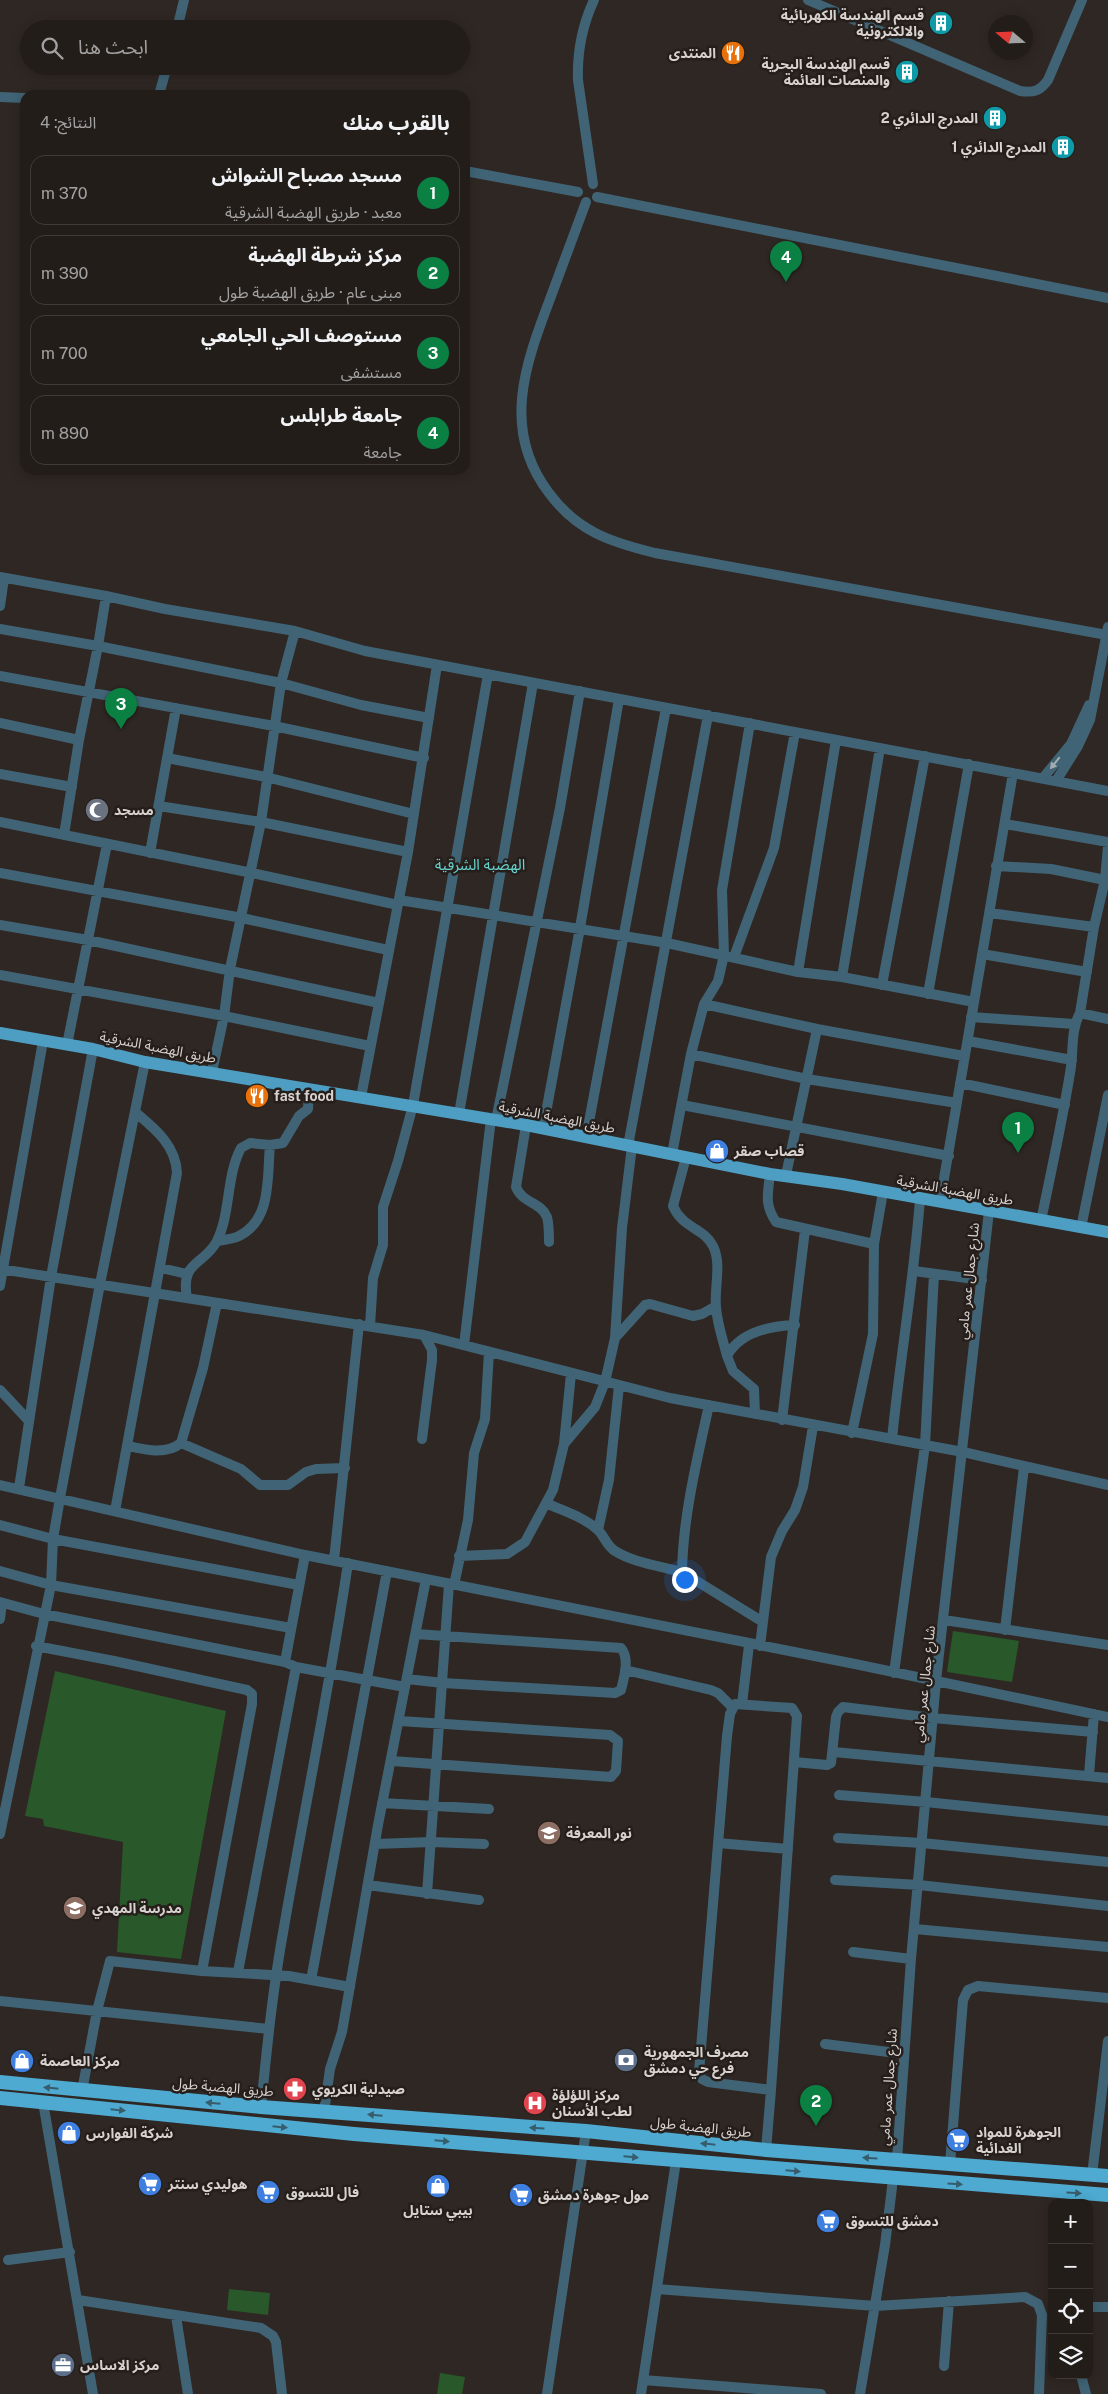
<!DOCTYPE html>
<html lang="ar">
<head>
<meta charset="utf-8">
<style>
  body { margin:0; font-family:"Public Sans","Noto Sans Arabic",sans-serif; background:#2f2a27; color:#f1f3f6; direction:rtl }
  .controls { position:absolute; right:15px; bottom:15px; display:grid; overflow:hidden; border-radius:10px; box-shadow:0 2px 12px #0003 }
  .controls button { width:45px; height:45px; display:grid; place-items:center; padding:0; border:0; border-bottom:1px solid #403b39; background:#231d1a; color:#f1f3f6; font:25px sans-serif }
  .compass { position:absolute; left:988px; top:15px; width:45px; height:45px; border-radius:50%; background:#231d1a; box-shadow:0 2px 12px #0003; rotate:289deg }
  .you { position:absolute; left:684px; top:1579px; width:18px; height:18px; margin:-12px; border:4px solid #fff; border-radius:50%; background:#1a73e8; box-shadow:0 0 0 8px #1a73e833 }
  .badge { display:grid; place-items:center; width:32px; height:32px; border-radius:50%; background:#0b8043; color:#fff; font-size:16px; font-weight:700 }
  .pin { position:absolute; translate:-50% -41px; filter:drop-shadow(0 1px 2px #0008) }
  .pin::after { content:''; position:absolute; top:26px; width:18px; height:15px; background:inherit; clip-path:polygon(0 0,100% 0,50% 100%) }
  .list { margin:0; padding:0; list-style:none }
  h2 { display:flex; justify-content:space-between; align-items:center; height:65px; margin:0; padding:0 20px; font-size:21px }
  h2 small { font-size:16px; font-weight:400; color:#a3a2a2 }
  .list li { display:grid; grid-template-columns:32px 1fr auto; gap:15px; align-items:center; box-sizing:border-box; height:70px; margin:0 10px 10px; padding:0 10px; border:1px solid #403b39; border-radius:15px }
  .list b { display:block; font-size:19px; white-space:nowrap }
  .list p { margin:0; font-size:16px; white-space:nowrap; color:#a3a2a2 }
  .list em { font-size:16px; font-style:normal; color:#a3a2a2 }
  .icon { flex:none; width:28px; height:28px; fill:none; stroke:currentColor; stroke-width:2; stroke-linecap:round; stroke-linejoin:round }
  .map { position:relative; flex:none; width:1108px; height:2394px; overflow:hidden; direction:ltr }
  .search { position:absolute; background:#231d1a; box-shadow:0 2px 12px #0003; left:20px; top:20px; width:450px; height:55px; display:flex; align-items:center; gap:12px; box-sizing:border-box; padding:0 18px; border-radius:28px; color:#a3a2a2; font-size:19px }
  .panel { position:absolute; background:#231d1a; box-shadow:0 2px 12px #0003; left:20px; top:90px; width:450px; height:385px; border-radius:15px; direction:rtl }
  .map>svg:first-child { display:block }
</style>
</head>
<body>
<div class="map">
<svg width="1108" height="2394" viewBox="0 0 1108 2394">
  <rect width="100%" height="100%" fill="#2f2723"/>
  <path fill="#29582a" d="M953,1631L1019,1641L1012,1682L947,1672Z
    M55,1671L226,1711L181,1959L117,1952L123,1842L44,1826L43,1819L25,1816Z
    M229,2289L270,2293L268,2315L227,2310Z
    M440,2373L465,2377L462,2394H437Z"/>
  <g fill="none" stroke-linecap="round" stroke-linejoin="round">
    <path stroke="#406475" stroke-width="10" d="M808,0L1020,91C1034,93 1040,91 1048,80L1082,0
      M177,29L184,0
      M159,95L167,66
      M0,97L25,98
      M465,171L578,192
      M593,184L578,80C577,52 582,26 594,0
      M597,197L1108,298
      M586,202C574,234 562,266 550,299C525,365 501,430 549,493C577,531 610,542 655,553L1107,635
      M0,577L106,596L165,609L295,631L365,651L1108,791
      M0,606L4,578
      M0,629L98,646L281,683L361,705L429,718
      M0,676L274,726L424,758
      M0,723L79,740
      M167,758L266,777L414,814
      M0,774L72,787
      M1043,778L1071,744L1089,705
      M1056,781L1078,746L1090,720L1108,627
      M159,806L261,822L408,852
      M0,822L252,873L398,905
      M1005,824L1108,842
      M64,835L79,740L98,646L106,596
      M150,853L176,708
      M996,866L1051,869L1105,880
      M0,873L242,918L388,950
      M399,900L667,943L798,972L842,977L974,1002
      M990,913L1094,927
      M0,925L88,940L379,1003
      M982,954L1087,972
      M734,957L774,848L795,732
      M798,972L836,740
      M0,975L224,1016L370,1046
      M842,977L880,748
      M882,985L925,756
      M928,994L969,764
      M704,1004L718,981L724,955L722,890L750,723
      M1080,1013L1108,1019
      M971,1017L1074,1024
      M968,1041L1072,1060
      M67,1045L107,844
      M691,1054L807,1079L957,1103
      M212,1072L224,1016L230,969L261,822L281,683L295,631
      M960,1083L1065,1105
      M361,1097L408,852L437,665
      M682,1105L949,1156
      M459,1114L533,683
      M496,1120L560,808L580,691
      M526,1125L516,1187C522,1203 541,1202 547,1217C549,1224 549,1234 549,1242
      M543,1129L580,928L619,699
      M586,1138L666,708
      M628,1146L708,715
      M672,1154L691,1054L704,1004L817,1029L964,1056
      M686,1157L673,1206C683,1229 703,1227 713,1246C722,1264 714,1288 716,1307C717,1323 723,1340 727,1356
      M770,1174C768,1194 764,1204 776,1222L874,1244
      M786,1175L817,1029
      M940,1202L1013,773
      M1041,1221C1051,1172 1062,1123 1070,1073C1074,1053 1070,1031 1080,1013L1094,927L1105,880L1108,846
      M1081,1228L1108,1095
      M217,1241C224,1240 233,1239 239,1236C272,1220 267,1177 270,1145
      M161,1268L187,1274
      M0,1269L424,1335L670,1398L963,1452L1108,1485
      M914,1271L982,1280
      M0,1286L43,1041
      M187,1298C180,1260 204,1266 217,1241C231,1212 226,1176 241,1148L250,1143L270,1145L283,1143L299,1116L308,1109L309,1089
      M370,1326L373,1278L383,1245V1207L398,1161L413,1105L488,674
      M615,1338L645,1305L650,1304L693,1316L702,1314L716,1306
      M464,1345L491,1119
      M0,1390L29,1421
      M709,1405C697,1460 683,1516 682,1572L763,1622
      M755,1414L754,1389L733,1371L727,1356C740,1332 770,1326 795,1325
      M782,1420L805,1230
      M852,1433L873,1334L874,1244L883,1192
      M422,1439L432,1360V1350L424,1335
      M892,1439C900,1359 914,1279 920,1199
      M181,1443L241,1469L260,1485H288L306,1472L316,1469L345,1468
      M564,1444L595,1407L605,1382L615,1338L622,1228L632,1146
      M128,1446C146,1450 166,1455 181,1443L203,1368L217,1303
      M0,1485L305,1555L855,1664L1108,1717
      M19,1488L51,1277L93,1049
      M546,1503C563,1511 584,1517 598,1530C605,1537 606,1545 615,1551C634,1563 661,1566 682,1572
      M115,1511L177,1173C176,1145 154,1128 135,1112
      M0,1525L53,1539L299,1585
      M598,1530L609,1480L619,1386
      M459,1556L507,1554L525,1542L553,1490L564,1444L571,1374
      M334,1560L359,1324
      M0,1571L51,1585L291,1628
      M454,1585L468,1520L474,1453L485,1419L489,1352
      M0,1602L44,1614L285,1662L296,1667L405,1687
      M0,1619L2,1603
      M944,1620L1108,1645
      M1005,1630L1024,1467
      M36,1646L114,1661L247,1690L252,1694V1704L202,1971
      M760,1646L771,1557L782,1531L795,1510L803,1487L813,1426
      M285,1662L305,1555
      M625,1670L711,1690L718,1693L732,1707
      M894,1673L925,1445L934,1274
      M407,1679L443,1683L615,1693L621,1690C624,1678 630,1658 621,1648L416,1634
      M742,1704L749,1645
      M834,1752L1108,1778
      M392,1761L611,1777L616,1771L618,1741L610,1735L400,1721
      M794,1762L827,1765L831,1763L836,1717L838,1712L843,1707L933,1718L1093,1732
      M1089,1775L1094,1714
      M839,1795L926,1802L1108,1821
      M382,1803L489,1809
      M0,1834L51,1585L53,1539L60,1498L100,1284L145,1062
      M838,1838L922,1843L1108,1862
      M718,1843L788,1849
      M375,1844L432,1842L484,1844
      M835,1880L919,1885L1108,1906
      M368,1885L479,1900
      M427,1894L449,1584
      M915,1929L1108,1947
      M853,1952L911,1959
      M238,1972L296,1667
      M311,1980L387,1571
      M0,2001L269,2029
      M825,2044L904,2054
      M82,2091L97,2011L110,1961L202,1971L289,1976L350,1987
      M43,2102L93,2394
      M261,2107C267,2047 273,1987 284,1927C305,1806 330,1685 348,1563
      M324,2112L330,2069L342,2032L378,1825L426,1579
      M766,2150L771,2090L797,1716L792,1708L735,1704L730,1714L727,1736L699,2072L702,2079L708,2082L771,2090
      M897,2160L911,1959L936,1681L989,1211
      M950,2164L963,2000L968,1990L978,1986L1108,1998
      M1092,2175L1108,2041
      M8,2260L70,2252
      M657,2289L875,2306L1025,2297L1038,2304L1042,2315L1039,2394
      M78,2300L261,2328L273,2336L276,2342L282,2394
      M1089,2307H1108
      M176,2316L188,2394
      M944,2366L949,2301
      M1081,2375L1086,2394
      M643,2380L821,2394
      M547,2394L586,2131
      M641,2394L676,2161
      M860,2394L885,2245L893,2179"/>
    <path stroke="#4d9ec2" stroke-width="12" d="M0,1033L93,1049L145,1062L526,1125L770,1174L842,1184L1108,1232"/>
    <path stroke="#4eaad1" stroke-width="14" d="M0,2082L261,2107L586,2131L766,2150L1108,2176
      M0,2098L354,2134L1108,2195"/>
  </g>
  <defs><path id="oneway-solid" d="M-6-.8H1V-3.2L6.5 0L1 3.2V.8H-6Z" transform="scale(1.25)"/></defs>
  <use fill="#a2acb0" href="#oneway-solid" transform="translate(1055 763) rotate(129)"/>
  <g fill="#375d6c">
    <use href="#oneway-solid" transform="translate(51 2088) rotate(-174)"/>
    <use href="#oneway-solid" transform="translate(213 2103) rotate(-175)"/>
    <use href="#oneway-solid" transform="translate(118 2110) rotate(6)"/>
    <use href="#oneway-solid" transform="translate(375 2115) rotate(-175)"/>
    <use href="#oneway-solid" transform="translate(280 2127) rotate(6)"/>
    <use href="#oneway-solid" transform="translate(537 2128) rotate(-176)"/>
    <use href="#oneway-solid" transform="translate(442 2141) rotate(5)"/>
    <use href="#oneway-solid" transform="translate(708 2144) rotate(-174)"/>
    <use href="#oneway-solid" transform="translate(631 2157) rotate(5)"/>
    <use href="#oneway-solid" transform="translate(870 2158) rotate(-176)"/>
    <use href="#oneway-solid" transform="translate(793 2171) rotate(5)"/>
    <use href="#oneway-solid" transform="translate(955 2184) rotate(4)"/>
    <use href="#oneway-solid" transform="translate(1074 2193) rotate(4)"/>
  </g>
  <defs>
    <g id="building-disc" transform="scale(1.25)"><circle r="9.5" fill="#0f9aa8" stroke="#251e1a"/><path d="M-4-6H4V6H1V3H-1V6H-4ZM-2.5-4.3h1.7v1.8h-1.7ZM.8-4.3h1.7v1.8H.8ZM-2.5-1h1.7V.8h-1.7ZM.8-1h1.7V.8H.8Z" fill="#fff"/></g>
    <g id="restaurant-disc" transform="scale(1.25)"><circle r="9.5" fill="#e8710a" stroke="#251e1a"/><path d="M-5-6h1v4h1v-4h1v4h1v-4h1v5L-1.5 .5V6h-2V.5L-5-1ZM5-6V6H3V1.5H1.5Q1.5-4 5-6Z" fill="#fff"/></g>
    <g id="mosque-disc" transform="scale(1.25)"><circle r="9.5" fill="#6b7280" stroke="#251e1a"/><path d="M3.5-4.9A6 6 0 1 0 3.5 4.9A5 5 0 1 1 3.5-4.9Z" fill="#fff"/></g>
    <g id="shop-disc" transform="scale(1.25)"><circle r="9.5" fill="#3f7fe0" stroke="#251e1a"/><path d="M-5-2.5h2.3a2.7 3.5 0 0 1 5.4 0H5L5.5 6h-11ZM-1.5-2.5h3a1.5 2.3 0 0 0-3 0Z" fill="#fff"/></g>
    <g id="school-disc" transform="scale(1.25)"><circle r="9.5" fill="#8d6e63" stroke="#251e1a"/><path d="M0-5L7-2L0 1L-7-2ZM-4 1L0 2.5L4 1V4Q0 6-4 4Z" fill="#fff"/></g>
    <g id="bank-disc" transform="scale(1.25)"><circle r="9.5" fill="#5c6f8a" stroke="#251e1a"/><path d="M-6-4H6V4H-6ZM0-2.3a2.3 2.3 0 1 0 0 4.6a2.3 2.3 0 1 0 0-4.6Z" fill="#fff"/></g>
    <g id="pharmacy-disc" transform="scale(1.25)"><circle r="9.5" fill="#e0444e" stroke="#251e1a"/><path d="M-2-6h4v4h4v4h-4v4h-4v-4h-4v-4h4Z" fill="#fff"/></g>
    <g id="hospital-disc" transform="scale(1.25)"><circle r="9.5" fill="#e0444e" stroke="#251e1a"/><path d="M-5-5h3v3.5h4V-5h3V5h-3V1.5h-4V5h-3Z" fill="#fff"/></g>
    <g id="supermarket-disc" transform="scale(1.25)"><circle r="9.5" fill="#3f7fe0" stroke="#251e1a"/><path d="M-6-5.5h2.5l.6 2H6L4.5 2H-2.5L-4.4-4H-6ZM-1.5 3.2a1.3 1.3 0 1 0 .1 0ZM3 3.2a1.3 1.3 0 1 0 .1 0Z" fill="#fff"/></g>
    <g id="office-disc" transform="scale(1.25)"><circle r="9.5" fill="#5c6f8a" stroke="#251e1a"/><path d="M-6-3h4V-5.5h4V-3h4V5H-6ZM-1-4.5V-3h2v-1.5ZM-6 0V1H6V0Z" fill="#fff"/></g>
  </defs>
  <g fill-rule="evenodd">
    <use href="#building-disc" x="941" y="23"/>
    <use href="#restaurant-disc" x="733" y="53"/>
    <use href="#building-disc" x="907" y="72"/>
    <use href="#building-disc" x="995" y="118"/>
    <use href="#building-disc" x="1063" y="147"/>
    <use href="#mosque-disc" x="97" y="810"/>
    <use href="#restaurant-disc" x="257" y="1096"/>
    <use href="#shop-disc" x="717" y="1151"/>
    <use href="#school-disc" x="549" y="1833"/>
    <use href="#school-disc" x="75" y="1908"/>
    <use href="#bank-disc" x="626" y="2060"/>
    <use href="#shop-disc" x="22" y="2061"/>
    <use href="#pharmacy-disc" x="295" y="2089"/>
    <use href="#hospital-disc" x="535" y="2103"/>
    <use href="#shop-disc" x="69" y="2133"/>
    <use href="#supermarket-disc" x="958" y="2140"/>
    <use href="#supermarket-disc" x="150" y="2184"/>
    <use href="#shop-disc" x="438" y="2186"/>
    <use href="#supermarket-disc" x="268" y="2192"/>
    <use href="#supermarket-disc" x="521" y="2195"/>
    <use href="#supermarket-disc" x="828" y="2221"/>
    <use href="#office-disc" x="63" y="2365"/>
  </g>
  <g text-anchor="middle" stroke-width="5" stroke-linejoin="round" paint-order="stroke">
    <g font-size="14" font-weight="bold" fill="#d7d2cf" stroke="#251e1a" text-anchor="start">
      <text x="924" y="20" text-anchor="end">قسم الهندسة الكهربائية<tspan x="924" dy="16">والالكترونية</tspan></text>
      <text x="716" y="58" text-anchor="end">المنتدى</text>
      <text x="890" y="69" text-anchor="end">قسم الهندسة البحرية<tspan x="890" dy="16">والمنصات العائمة</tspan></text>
      <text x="978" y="123" text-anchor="end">المدرج الدائري 2</text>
      <text x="1046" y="152" text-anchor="end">المدرج الدائري 1</text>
      <text x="114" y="815">مسجد</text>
      <text x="274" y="1101">fast food</text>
      <text x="734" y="1156">قصاب صقر</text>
      <text x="566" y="1838">نور المعرفة</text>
      <text x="92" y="1913">مدرسة المهدي</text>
      <text x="644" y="2057">مصرف الجمهورية<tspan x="644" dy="16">فرع حي دمشق</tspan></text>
      <text x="40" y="2066">مركز العاصمة</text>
      <text x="312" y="2094">صيدلية الكريوي</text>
      <text x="552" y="2100">مركز اللؤلؤة<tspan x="552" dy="16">لطب الأسنان</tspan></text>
      <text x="976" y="2137">الجوهرة للمواد<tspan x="976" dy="16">الغدائية</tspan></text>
      <text x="86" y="2138">شركة الفوارس</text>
      <text x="168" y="2189">هوليدي سنتر</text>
      <text x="286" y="2197">فال للتسوق</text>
      <text x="538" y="2200">مول جوهرة دمشق</text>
      <text x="438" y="2215" text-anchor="middle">بيبي ستايل</text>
      <text x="846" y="2226">دمشق للتسوق</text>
      <text x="80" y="2370">مركز الاساس</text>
    </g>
    <g font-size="14" fill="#d7d2cf" stroke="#251e1a">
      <text transform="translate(158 1047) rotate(11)" y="5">طريق الهضبة الشرقية</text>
      <text transform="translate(557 1117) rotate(11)" y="5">طريق الهضبة الشرقية</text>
      <text transform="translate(955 1190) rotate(10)" y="5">طريق الهضبة الشرقية</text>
      <text transform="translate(968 1281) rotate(-84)" y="5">شارع جمال عمر مامي</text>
      <text transform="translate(924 1684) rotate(-84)" y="5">شارع جمال عمر مامي</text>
      <text transform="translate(223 2087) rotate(5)" y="5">طريق الهضبة طول</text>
      <text transform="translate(888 2087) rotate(-86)" y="5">شارع جمال عمر مامي</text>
      <text transform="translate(701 2127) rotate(6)" y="5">طريق الهضبة طول</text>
    </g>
    <g font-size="15" fill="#67d3cd" stroke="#251e1a">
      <text x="480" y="870">الهضبة الشرقية</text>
    </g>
  </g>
</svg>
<div class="controls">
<button>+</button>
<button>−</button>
<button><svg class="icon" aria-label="locate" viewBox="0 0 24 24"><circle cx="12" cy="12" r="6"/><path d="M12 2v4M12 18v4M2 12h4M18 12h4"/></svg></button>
<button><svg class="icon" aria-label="layers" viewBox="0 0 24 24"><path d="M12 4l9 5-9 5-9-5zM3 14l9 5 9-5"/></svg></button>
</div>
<svg class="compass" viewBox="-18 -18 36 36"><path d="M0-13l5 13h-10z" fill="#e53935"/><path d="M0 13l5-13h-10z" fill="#a3a2a2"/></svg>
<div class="you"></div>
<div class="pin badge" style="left:1018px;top:1153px">1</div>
<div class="pin badge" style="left:816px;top:2126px">2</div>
<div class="pin badge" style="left:121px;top:729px">3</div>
<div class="pin badge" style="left:786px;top:282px">4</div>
<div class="search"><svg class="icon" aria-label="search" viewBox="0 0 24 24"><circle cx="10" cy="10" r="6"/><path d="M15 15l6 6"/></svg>ابحث هنا</div>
<section class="panel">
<h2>بالقرب منك<small>النتائج: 4</small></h2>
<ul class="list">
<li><span class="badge">1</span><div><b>مسجد مصباح الشواش</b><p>معبد · طريق الهضبة الشرقية</p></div><em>370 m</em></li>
<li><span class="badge">2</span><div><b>مركز شرطة الهضبة</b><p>مبنى عام · طريق الهضبة طول</p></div><em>390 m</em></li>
<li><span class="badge">3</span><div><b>مستوصف الحي الجامعي</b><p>مستشفى</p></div><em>700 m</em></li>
<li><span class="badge">4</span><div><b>جامعة طرابلس</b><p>جامعة</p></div><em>890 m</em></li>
</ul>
</section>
</div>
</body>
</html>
